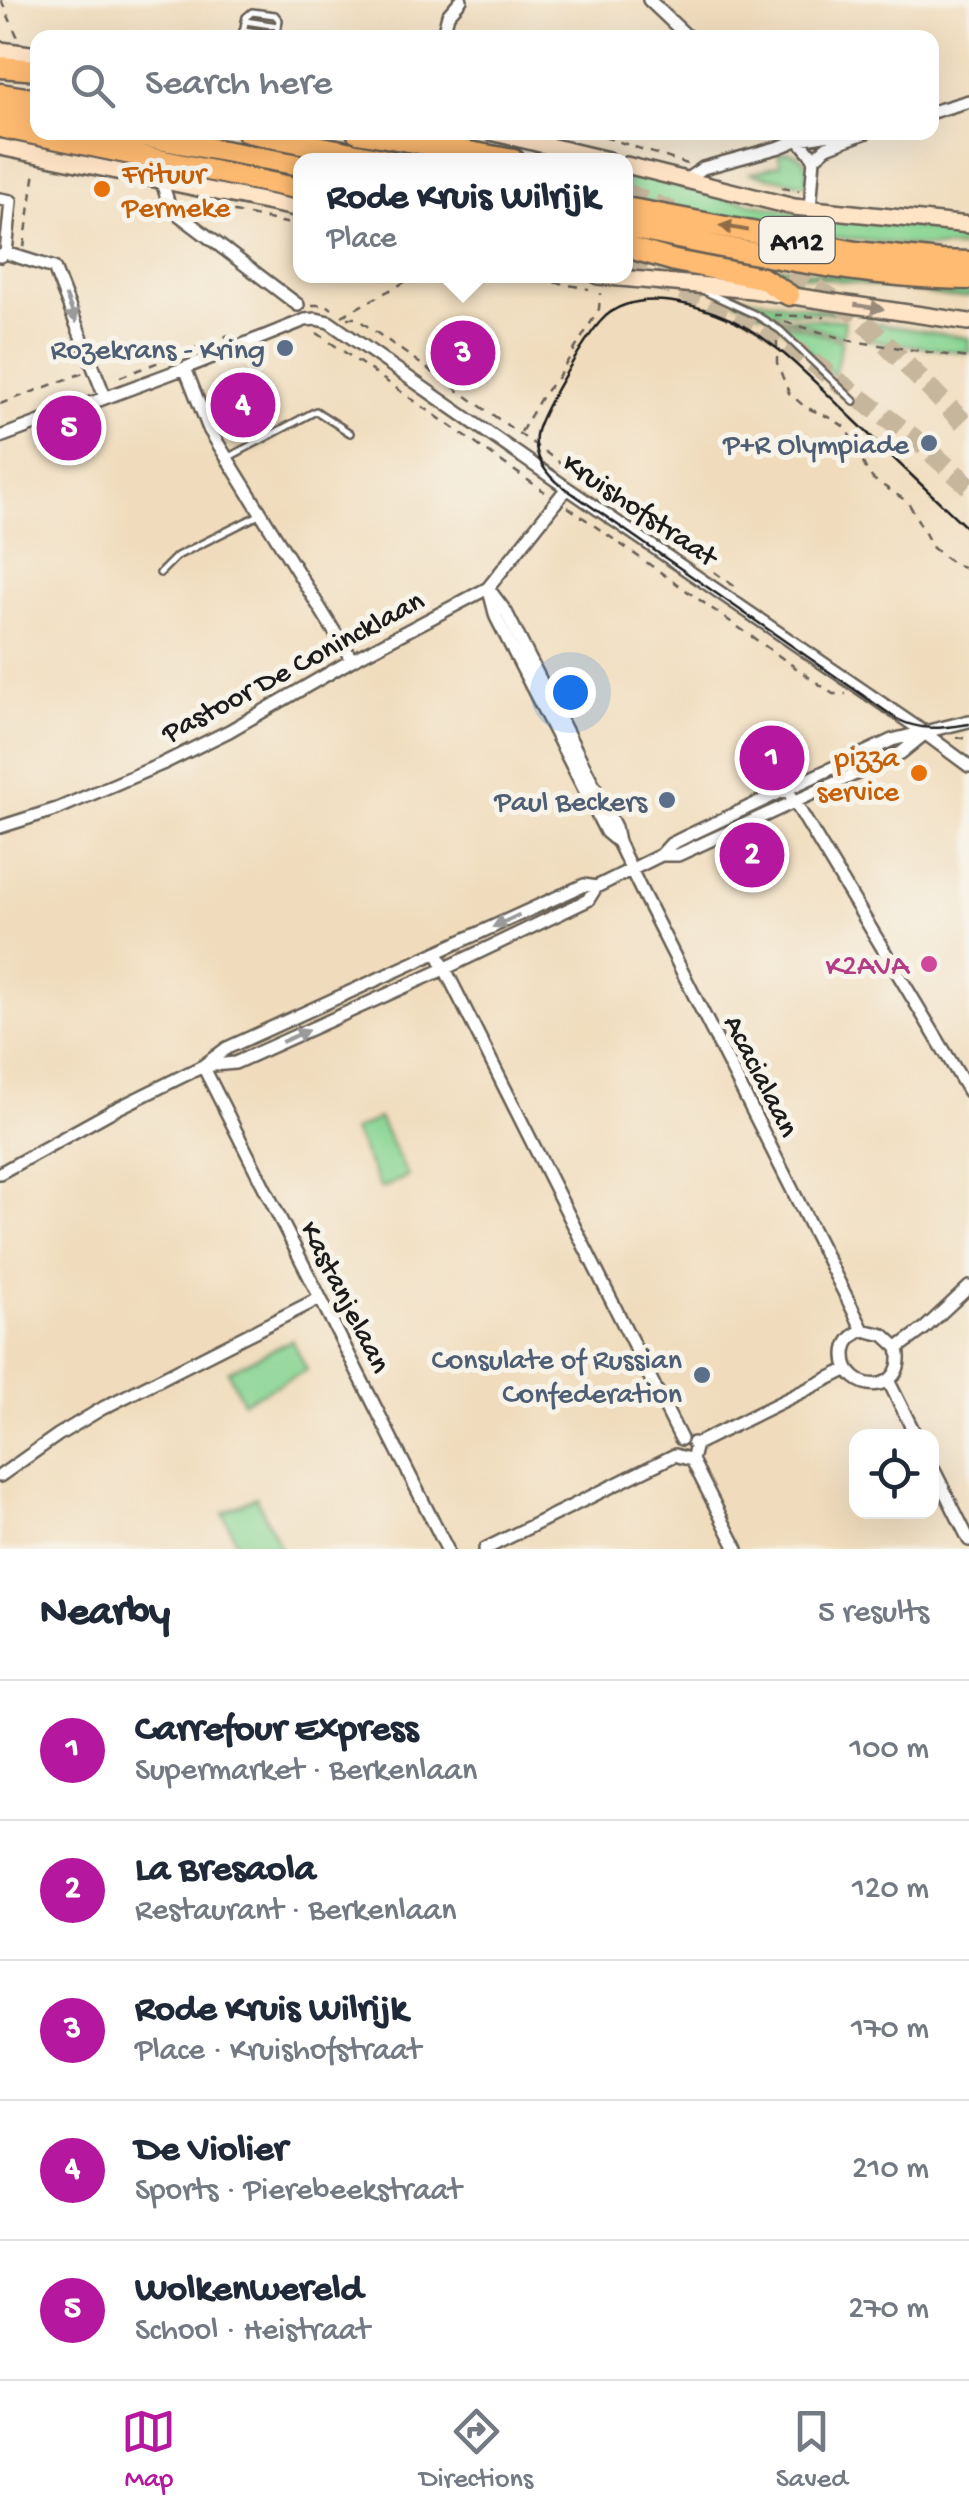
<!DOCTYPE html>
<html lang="en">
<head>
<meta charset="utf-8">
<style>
  body { margin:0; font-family:"Gochi Hand",sans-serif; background:#f2f2f3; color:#1f2937 }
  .controls { position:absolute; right:30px; bottom:30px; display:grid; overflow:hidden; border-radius:20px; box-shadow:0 10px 40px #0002 }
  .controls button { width:90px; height:90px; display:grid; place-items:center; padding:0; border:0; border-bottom:2px solid #e0e1e3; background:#fff; color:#1f2937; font:50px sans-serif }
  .you { position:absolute; left:570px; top:692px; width:35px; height:35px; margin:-25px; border:8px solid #fff; border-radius:50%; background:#1a73e8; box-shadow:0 0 0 15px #1a73e833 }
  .badge { display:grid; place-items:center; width:65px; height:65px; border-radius:50%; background:#b5179e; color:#fff; font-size:32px; font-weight:700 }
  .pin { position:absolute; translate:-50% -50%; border:5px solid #fff; box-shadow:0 2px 10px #0006 }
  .popup { position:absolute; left:293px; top:153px; width:340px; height:130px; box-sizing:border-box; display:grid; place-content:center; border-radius:20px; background:#fff; filter:drop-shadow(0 2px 8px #0005); font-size:32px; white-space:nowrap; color:#747a83 }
  .popup b { font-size:38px; color:#1f2937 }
  .popup::after { content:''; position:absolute; left:50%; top:100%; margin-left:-20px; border:20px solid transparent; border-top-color:#fff }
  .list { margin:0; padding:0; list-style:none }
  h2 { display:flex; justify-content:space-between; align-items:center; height:130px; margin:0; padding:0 40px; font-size:42px }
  h2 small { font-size:32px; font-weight:400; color:#747a83 }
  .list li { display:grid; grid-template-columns:65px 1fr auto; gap:30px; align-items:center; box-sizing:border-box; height:140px; padding:0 40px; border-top:2px solid #e0e1e3 }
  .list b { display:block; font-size:38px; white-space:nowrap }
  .list p { margin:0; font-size:32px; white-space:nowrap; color:#747a83 }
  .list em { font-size:32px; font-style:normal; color:#747a83 }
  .icon { flex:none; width:55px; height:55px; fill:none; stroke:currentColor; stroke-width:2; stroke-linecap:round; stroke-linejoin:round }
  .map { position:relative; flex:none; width:969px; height:1549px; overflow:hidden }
  .search { position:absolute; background:#fff; box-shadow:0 10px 40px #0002; left:30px; right:30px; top:30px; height:110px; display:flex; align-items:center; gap:25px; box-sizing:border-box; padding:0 35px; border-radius:20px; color:#747a83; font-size:38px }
  .sheet { height:830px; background:#fff }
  nav { display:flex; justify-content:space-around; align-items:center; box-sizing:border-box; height:140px; border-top:2px solid #e0e1e3; background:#fff; font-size:28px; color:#747a83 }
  nav a { display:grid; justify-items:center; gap:5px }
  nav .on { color:#b5179e }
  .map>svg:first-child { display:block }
</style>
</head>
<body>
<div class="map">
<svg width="969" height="1549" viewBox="0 0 969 1549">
  <rect width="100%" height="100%" fill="#f7f3e8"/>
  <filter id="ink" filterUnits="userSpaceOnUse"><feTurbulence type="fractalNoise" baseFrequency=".01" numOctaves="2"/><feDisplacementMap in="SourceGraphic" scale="20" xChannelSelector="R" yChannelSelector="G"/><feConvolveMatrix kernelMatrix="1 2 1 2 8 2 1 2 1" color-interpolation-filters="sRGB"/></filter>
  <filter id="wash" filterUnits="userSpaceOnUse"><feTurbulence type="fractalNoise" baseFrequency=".0048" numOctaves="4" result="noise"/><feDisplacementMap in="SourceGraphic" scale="40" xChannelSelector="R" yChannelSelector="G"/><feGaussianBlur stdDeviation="2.25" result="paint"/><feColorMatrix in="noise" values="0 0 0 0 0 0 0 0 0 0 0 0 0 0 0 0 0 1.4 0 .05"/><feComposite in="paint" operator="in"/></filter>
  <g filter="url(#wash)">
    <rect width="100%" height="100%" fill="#f0dcbc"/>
    <path fill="#86d492" stroke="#517857" stroke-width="2.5" d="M784,152C807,153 808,166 806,185L751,173L781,164L778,154Z
      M626,172L717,196L812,216L969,232V248L926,247L813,235L626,198Z
      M652,246L824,274L969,287V297H950L728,264Z
      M729,295L835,311V313L759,312L728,297Z
      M776,318L845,320L843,337L798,322Z
      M774,322L798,326L842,341L834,376L805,346Z
      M871,323L969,338V353L869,340Z
      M246,376L265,426L239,435L220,385Z
      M379,1118L408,1176L381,1189L353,1131Z
      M292,1340L307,1370L243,1402L228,1371Z
      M256,1497L281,1549H240L223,1513Z"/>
  </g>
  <g filter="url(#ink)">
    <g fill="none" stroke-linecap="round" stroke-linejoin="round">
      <path stroke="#c6b69c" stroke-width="20" stroke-dasharray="20 10" stroke-linecap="butt" d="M626,193L676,213
        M765,256L855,313L969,428
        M626,268L734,311L797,351L919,442L969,486"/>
      <g stroke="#665f54" stroke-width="10">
        <path id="service" d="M245,21L278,26
          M243,30L277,35
          M88,38L91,35L106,38
          M242,38L246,17L252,12L275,15L279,20L276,38
          M706,292L756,315L780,330L854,401
          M227,458L316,411L350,433
          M160,573L177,556L259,515"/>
      </g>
      <g stroke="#665f54" stroke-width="16">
        <path id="minor" d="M649,0L689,38
          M442,38L448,15L461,0
          M932,112L969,101
          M792,132L814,158L810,209
          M814,158L827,147L867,132
          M161,179L170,208L298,305
          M684,181L703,168L780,147L799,139L842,132
          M0,199L11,201L6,253
          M0,256L6,253L54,268L105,397
          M185,368L209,429L352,660
          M0,437L185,368L305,320L316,319L329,322L567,488L915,726L969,766
          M488,588L506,612L615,827L618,842L640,888L863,1330
          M490,594L496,617L606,832L618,842
          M787,789L969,1092
          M0,827L57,809L162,764L229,731L352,660L488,588L567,488
          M661,855H678L901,753L922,736
          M437,953L681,1439
          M203,1066L447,1549
          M203,1066L235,1063L444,969L588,900L596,887
          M0,1173L112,1111L203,1066L227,1048L584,885L596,887L661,855L671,844L687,836L892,740L969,721
          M863,1330L884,1335L898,1348C908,1396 845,1395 845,1355C845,1342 852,1335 863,1330Z
          M898,1348L925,1328L969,1287
          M889,1382L916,1436
          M693,1443L696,1444L848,1369
          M692,1460L737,1549
          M932,1466L969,1540
          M0,1476L58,1435L103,1408L320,1298
          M485,1549L675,1455L692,1460L696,1444"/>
      </g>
      <g stroke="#665f54" stroke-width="20">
        <path id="secondary" d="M0,50L38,55
          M491,132L608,160
          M0,147L300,209
          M626,165L794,207L969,225
          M598,276L752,290L969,322"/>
      </g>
      <g stroke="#665f54" stroke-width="25">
        <path id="motorway" d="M0,67L38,70
          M0,94L38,100
          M0,112L38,118
          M0,127L300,189
          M120,132L300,165
          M247,132L387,160
          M357,132L514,160
          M626,208L856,252L940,261L969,262
          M626,227C735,250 858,278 969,279
          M626,247L675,261L762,278L789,295"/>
      </g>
      <path stroke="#665f54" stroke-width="2.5" stroke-dasharray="8 8" stroke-linecap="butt" d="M1,0L19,40
        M589,132L687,164
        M782,188L799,191
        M202,205L300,226
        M24,247L35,171
        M523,276L589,289
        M312,305H327L332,309
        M774,315L825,317
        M342,316L416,276
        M347,318H356L734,586
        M785,322L852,341L969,358
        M317,333L545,492
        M777,341V363L789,393L805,407L833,419L846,428L867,471L873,479L908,502L933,548L954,564L969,569
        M244,357L269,424
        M120,377L229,335
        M0,404L83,373
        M521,432L542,396L558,377L599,309L600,293
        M568,507L833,694H846
        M956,737L969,739"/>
      <use href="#service" stroke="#fff" stroke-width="5"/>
      <use href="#minor" stroke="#fff" stroke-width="11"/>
      <use href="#secondary" stroke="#ffe4c6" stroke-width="15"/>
      <use href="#motorway" stroke="#ffbb71" stroke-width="20"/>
      <path stroke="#1c1c1c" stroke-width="2.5" d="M969,530C930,493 891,456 853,419C811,379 771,333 715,313C688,303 652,295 625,305C615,308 606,315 600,322C585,339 539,415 536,435C534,454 542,469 556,482L897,719C922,732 943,728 969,724"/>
    </g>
    <defs><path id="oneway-solid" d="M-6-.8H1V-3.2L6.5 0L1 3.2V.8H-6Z" transform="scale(2.5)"/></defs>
    <use fill="#8e6c46" href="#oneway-solid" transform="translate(734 228) rotate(-170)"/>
    <use fill="#998a7a" href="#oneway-solid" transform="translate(869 307) rotate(9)"/>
    <g fill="#999">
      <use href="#oneway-solid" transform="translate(71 309) rotate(69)"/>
      <use href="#oneway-solid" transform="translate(506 921) rotate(155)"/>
      <use href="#oneway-solid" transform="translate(295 1036) rotate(-24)"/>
    </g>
  </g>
  <g fill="#e8710a" stroke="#f7f3e8" stroke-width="4">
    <circle cx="102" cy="189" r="10"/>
    <circle cx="919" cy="773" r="10"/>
  </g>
  <g fill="#5c6f8a" stroke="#f7f3e8" stroke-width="4">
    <circle cx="285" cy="348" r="10"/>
    <circle cx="929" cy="443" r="10"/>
    <circle cx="667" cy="800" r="10"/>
    <circle cx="702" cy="1375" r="10"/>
  </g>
  <circle fill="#d1479c" stroke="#f7f3e8" stroke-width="4" cx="929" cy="964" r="10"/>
  <g text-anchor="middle" stroke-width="10" stroke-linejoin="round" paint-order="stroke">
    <rect fill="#f7f3e8" stroke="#5e5c59" stroke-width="2.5" x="759.5" y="217" width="75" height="46" rx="8"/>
    <g font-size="28" font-weight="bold" fill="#1c1c1c">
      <text x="797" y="250">A112</text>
    </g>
    <g font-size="30" fill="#c56008" stroke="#f7f3e8" text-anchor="start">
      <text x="122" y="182">Frituur<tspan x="122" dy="34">Permeke</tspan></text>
      <text x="899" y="766" text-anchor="end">pizza<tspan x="899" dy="34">service</tspan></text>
    </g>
    <g font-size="30" fill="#4e5e75" stroke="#f7f3e8" text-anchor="end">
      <text x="265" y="358">Rozekrans - Kring</text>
      <text x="909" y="453">P+R Olympiade</text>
      <text x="647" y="810">Paul Beckers</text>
      <text x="682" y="1368">Consulate of Russian<tspan x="682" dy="34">Confederation</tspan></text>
    </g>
    <g font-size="30" fill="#1c1c1c" stroke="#f7f3e8">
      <text transform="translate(641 508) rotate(34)" y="10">Kruishofstraat</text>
      <text transform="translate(292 665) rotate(-28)" y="10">Pastoor De Conincklaan</text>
      <text transform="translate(763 1075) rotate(63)" y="10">Acacialaan</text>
      <text transform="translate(347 1296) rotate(63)" y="10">Kastanjelaan</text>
    </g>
    <g font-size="30" fill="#b23c85" stroke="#f7f3e8" text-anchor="end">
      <text x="909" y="974">K2AVA</text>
    </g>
  </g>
</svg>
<div class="controls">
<button><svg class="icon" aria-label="locate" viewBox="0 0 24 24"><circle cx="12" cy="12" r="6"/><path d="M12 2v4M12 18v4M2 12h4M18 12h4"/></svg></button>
</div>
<div class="you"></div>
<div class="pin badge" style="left:772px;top:758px">1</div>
<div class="pin badge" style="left:752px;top:855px">2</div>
<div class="pin badge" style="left:463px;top:353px">3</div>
<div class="popup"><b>Rode Kruis Wilrijk</b>Place</div>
<div class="pin badge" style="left:243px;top:405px">4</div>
<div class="pin badge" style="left:69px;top:428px">5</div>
<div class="search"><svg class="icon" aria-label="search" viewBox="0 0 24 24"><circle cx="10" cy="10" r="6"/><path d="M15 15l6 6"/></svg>Search here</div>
</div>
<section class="sheet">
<h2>Nearby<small>5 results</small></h2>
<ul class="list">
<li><span class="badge">1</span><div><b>Carrefour Express</b><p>Supermarket · Berkenlaan</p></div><em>100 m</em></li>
<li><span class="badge">2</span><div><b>La Bresaola</b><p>Restaurant · Berkenlaan</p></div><em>120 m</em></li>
<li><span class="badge">3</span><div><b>Rode Kruis Wilrijk</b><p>Place · Kruishofstraat</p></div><em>170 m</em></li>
<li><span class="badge">4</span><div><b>De Violier</b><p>Sports · Pierebeekstraat</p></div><em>210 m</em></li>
<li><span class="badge">5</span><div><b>Wolkenwereld</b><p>School · Heistraat</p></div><em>270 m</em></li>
</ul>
</section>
<nav>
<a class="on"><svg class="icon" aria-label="map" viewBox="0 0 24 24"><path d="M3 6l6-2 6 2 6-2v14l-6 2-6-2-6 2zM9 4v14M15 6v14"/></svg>Map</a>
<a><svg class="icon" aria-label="directions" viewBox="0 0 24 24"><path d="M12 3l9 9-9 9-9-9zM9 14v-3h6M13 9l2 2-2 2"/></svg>Directions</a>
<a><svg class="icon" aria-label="saved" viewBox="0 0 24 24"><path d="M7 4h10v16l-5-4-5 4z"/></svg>Saved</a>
</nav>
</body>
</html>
